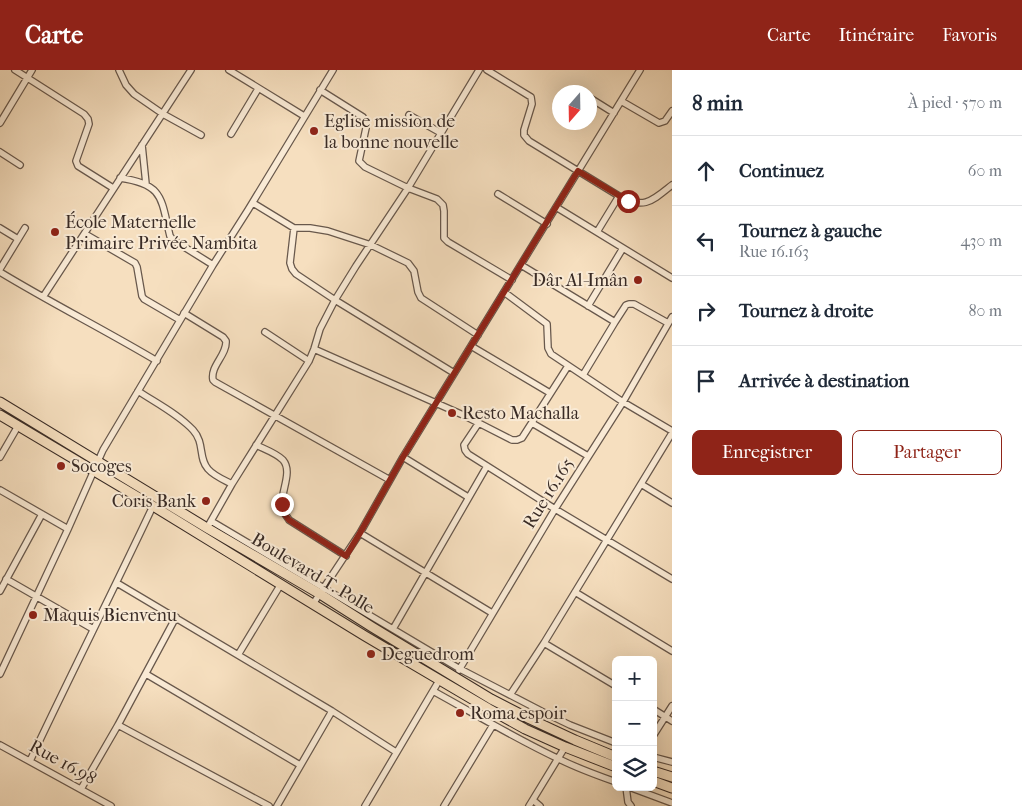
<!DOCTYPE html>
<html lang="fr">
<head>
<meta charset="utf-8">
<style>
  body { margin:0; font-family:"IM FELL French Canon",serif; background:#f2f2f3; color:#1f2937 }
  .controls { position:absolute; right:15px; bottom:15px; display:grid; overflow:hidden; border-radius:8px; box-shadow:0 5px 20px #0002 }
  .controls button { width:45px; height:45px; display:grid; place-items:center; padding:0; border:0; border-bottom:1px solid #e0e1e3; background:#fff; color:#1f2937; font:25px sans-serif }
  .compass { position:absolute; left:552px; top:15px; width:45px; height:45px; border-radius:50%; background:#fff; box-shadow:0 5px 20px #0002; rotate:200deg }
  .stop { position:absolute; width:15px; height:15px; margin:-11px; border:4px solid #8f2418; border-radius:50%; background:#fff }
  .stop.end { background:#8f2418; border-color:#fff; box-shadow:0 1px 5px #0008 }
  .list { margin:0; padding:0; list-style:none }
  h2 { display:flex; justify-content:space-between; align-items:center; height:65px; margin:0; padding:0 20px; font-size:21px }
  h2 small { font-size:16px; font-weight:400; color:#747a83 }
  .list li { display:grid; grid-template-columns:32px 1fr auto; gap:15px; align-items:center; box-sizing:border-box; height:70px; padding:0 20px; border-top:1px solid #e0e1e3 }
  .list b { display:block; font-size:19px; white-space:nowrap }
  .list p { margin:0; font-size:16px; white-space:nowrap; color:#747a83 }
  .list em { font-size:16px; font-style:normal; color:#747a83 }
  .actions { display:flex; gap:10px; padding:15px 20px }
  .actions a { flex:1; padding:11px 0; border:1px solid #8f2418; border-radius:8px; text-align:center; font-size:18px; color:#8f2418 }
  .actions .main { background:#8f2418; color:#fff }
  .icon { flex:none; width:28px; height:28px; fill:none; stroke:currentColor; stroke-width:2; stroke-linecap:round; stroke-linejoin:round }
  .map { position:relative; flex:none; width:672px; height:736px; overflow:hidden }
  header { display:flex; align-items:center; gap:30px; box-sizing:border-box; height:70px; padding:0 25px; background:#8f2418; color:#fff }
  header strong { font-size:24px }
  nav { display:flex; gap:28px; margin-inline-start:auto; font-size:18px }
  main { display:flex }
  aside { flex:1; background:#fff }
  .map>svg:first-child { display:block }
</style>
</head>
<body>
<header>
<strong>Carte</strong>
<nav><a>Carte</a><a>Itinéraire</a><a>Favoris</a></nav>
</header>
<main>
<div class="map">
<svg width="672" height="736" viewBox="0 0 672 736">
  <rect width="100%" height="100%" fill="#f6dfbf"/>
  <filter id="stains"><feTurbulence type="fractalNoise" baseFrequency=".004" numOctaves="4"/><feColorMatrix values="0 0 0 0 .2 0 0 0 0 .09 0 0 0 0 .02 0 0 0 .5 -.17"/></filter>
  <radialGradient id="worn" r=".72"><stop offset=".6" stop-color="#630" stop-opacity="0"/><stop offset="1" stop-color="#630" stop-opacity=".3"/></radialGradient>
  <g fill="none" stroke-linecap="round" stroke-linejoin="round">
    <g stroke="#68584c" stroke-width="8">
      <path id="minor" d="M15,0L84,44L88,49L89,54L76,91L78,96L113,118
        M119,0L126,15L134,24L163,44L201,65
        M229,0L304,46
        M487,0L531,27L532,34L524,60V65L529,71L619,126C644,140 652,131 672,115
        M320,20L363,47L365,52L366,58L359,91L365,97L408,118L437,129L443,135L444,141V168L448,172L512,210
        M577,21L581,22
        M590,28L614,43
        M621,31L659,53L665,51L672,41
        M409,45L441,63
        M0,53L32,0
        M231,64L258,19
        M142,75L146,114
        M0,82L20,95
        M120,108C164,114 161,129 170,166L173,170L213,195
        M498,124L547,154
        M253,133L294,158H310L328,161L371,175L408,193L414,201L418,222L421,228L478,265
        M556,137L672,208
        M0,158L18,169
        M294,158L290,193L292,199L296,204L335,230L454,303
        M597,162L619,126
        M85,164L135,193L137,197L142,226L144,229L180,250
        M521,195L615,252
        M0,199L25,158
        M0,202C51,233 105,260 157,291
        M504,222L547,254L548,278L551,284L623,332L672,361
        M43,227L191,0
        M588,236L623,178
        M184,243L223,267L226,271C227,285 210,296 213,310L215,312L390,410
        M265,262L309,291
        M471,276L550,323
        M314,279L463,345L512,370H517L522,368L568,296
        M583,305L615,252L626,235L629,234H634L668,253
        M138,321C156,333 178,344 193,360C205,373 198,388 208,399C214,406 224,410 232,414
        M532,353L588,386
        M478,354L464,375L465,380L468,384L555,439L672,509
        M256,375C264,379 276,383 283,390C294,403 278,425 283,440C284,444 287,446 289,450L346,486
        M0,387L18,356
        M403,387L468,427
        M641,414L672,433
        M0,420L68,459
        M211,451L460,599L545,643L570,655L616,673
        M207,458L232,414L309,291L314,279L320,259L335,230L356,196L408,118L479,0
        M360,463L492,543
        M6,509L93,559
        M117,513L332,641L396,682
        M0,521L42,444
        M575,522L672,581
        M313,534L360,463L403,387L640,0
        M393,559L487,396
        M544,573L616,616
        M238,585L281,514
        M459,600L555,439L623,332L672,247
        M0,604L68,459L103,380L213,195L248,140L333,0
        M146,604L300,695
        M433,621C475,644 516,669 559,689C577,698 596,705 616,712
        M510,625L544,573L672,363
        M653,639L672,651
        M118,655L269,736
        M653,666L672,636
        M0,675L111,736
        M653,687L672,692
        M30,691C70,606 113,521 153,436
        M626,717L628,732L631,736
        M629,717L672,733
        M81,719L118,655L176,547
        M533,730L540,736
        M277,736L332,641
        M365,736L440,609
        M444,736L493,655
        M529,736L565,677"/>
    </g>
    <g stroke="#392b25" stroke-width="11">
      <path id="trunk" d="M0,332L207,458L320,524L372,557L491,629L530,649L575,670L616,687
        M0,345L153,436L365,566L489,639L525,659L565,677L616,697
        M653,701L672,707
        M653,711L672,718"/>
    </g>
    <use href="#minor" stroke="#f9ead5" stroke-width="5.5"/>
    <use href="#trunk" stroke="#f6dfbf" stroke-width="9"/>
  </g>
  <g fill="none" stroke-linecap="round" stroke-linejoin="round">
    <path stroke="#8f2418" stroke-width="6" d="M282,434L283,442L289,450L346,486L360,463L403,387L578,101L628,131"/>
  </g>
  <g fill="#8f2418" stroke="#f9ead5" stroke-width="2">
    <circle cx="314" cy="61" r="5"/>
    <circle cx="55" cy="162" r="5"/>
    <circle cx="638" cy="210" r="5"/>
    <circle cx="452" cy="343" r="5"/>
    <circle cx="61" cy="396" r="5"/>
    <circle cx="206" cy="431" r="5"/>
    <circle cx="33" cy="545" r="5"/>
    <circle cx="371" cy="584" r="5"/>
    <circle cx="460" cy="643" r="5"/>
  </g>
  <g text-anchor="middle" stroke-width="4" stroke-linejoin="round" paint-order="stroke">
    <g font-size="18" fill="#392b25" stroke="#f9ead5" text-anchor="start">
      <text x="324" y="57">Eglise mission de<tspan x="324" dy="21">la bonne nouvelle</tspan></text>
      <text x="65" y="158">École Maternelle<tspan x="65" dy="21">Primaire Privée Nambita</tspan></text>
      <text x="628" y="216" text-anchor="end">Dâr Al-Imân</text>
      <text x="462" y="349">Resto Machalla</text>
      <text x="71" y="402">Socoges</text>
      <text x="196" y="437" text-anchor="end">Coris Bank</text>
      <text x="43" y="551">Maquis Bienvenu</text>
      <text x="381" y="590">Deguedrom</text>
      <text x="470" y="649">Roma espoir</text>
    </g>
    <g font-size="18" fill="#392b25" stroke="#f9ead5">
      <text transform="translate(548 423) rotate(-58)" y="6">Rue 16.165</text>
      <text transform="translate(313 503) rotate(31)" y="6">Boulevard T. Polle</text>
      <text transform="translate(63 692) rotate(29)" y="6">Rue 16.98</text>
    </g>
  </g>
  <rect width="100%" height="100%" filter="url(#stains)"/>
  <rect width="100%" height="100%" fill="url(#worn)"/>
</svg>
<div class="controls">
<button>+</button>
<button>−</button>
<button><svg class="icon" aria-label="layers" viewBox="0 0 24 24"><path d="M12 4l9 5-9 5-9-5zM3 14l9 5 9-5"/></svg></button>
</div>
<svg class="compass" viewBox="-18 -18 36 36"><path d="M0-13l5 13h-10z" fill="#e53935"/><path d="M0 13l5-13h-10z" fill="#747a83"/></svg>
<div class="stop" style="left:628px;top:131px"></div>
<div class="stop end" style="left:282px;top:434px"></div>
</div>
<aside>
<h2>8 min<small>À pied · 570 m</small></h2>
<ul class="list">
<li><svg class="icon" aria-label="ahead" viewBox="0 0 24 24"><path d="M12 20V5M6 11l6-6 6 6"/></svg><div><b>Continuez</b></div><em>60 m</em></li>
<li><svg class="icon" aria-label="left" viewBox="0 0 24 24"><path d="M17 20v-9H6M10 6l-5 5 5 5"/></svg><div><b>Tournez à gauche</b><p>Rue 16.163</p></div><em>430 m</em></li>
<li><svg class="icon" aria-label="right" viewBox="0 0 24 24"><path d="M7 20v-9h11M14 6l5 5-5 5"/></svg><div><b>Tournez à droite</b></div><em>80 m</em></li>
<li><svg class="icon" aria-label="arrive" viewBox="0 0 24 24"><path d="M6 21V4h12l-3 4 3 4H6"/></svg><div><b>Arrivée à destination</b></div></li>
</ul>
<div class="actions"><a class="main">Enregistrer</a><a>Partager</a></div>
</aside>
</main>
</body>
</html>
